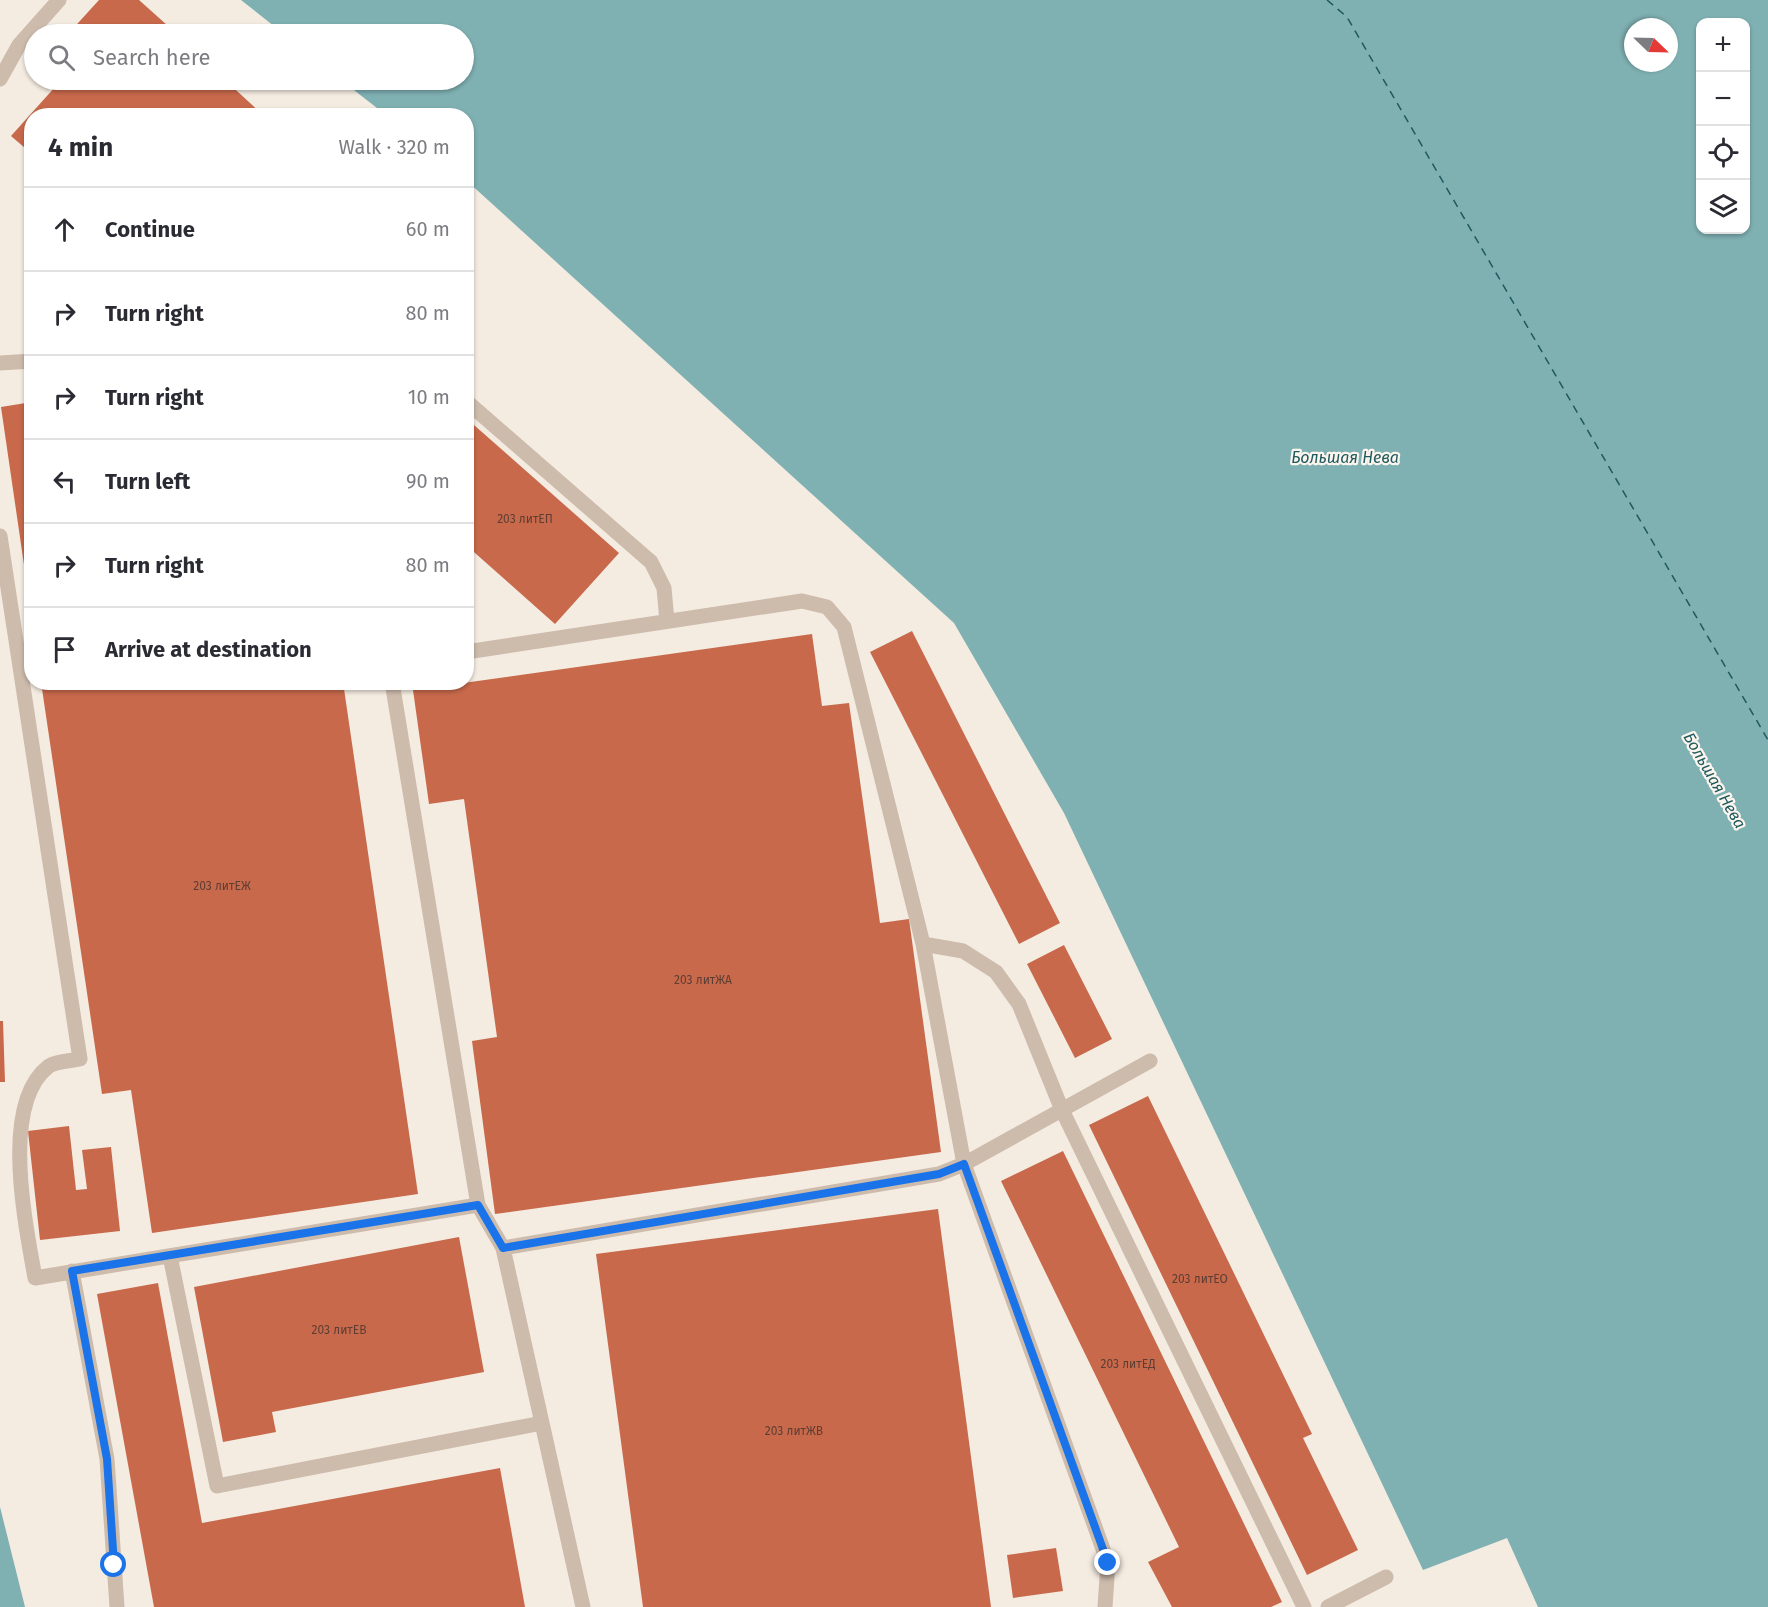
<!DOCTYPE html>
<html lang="en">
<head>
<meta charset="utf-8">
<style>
  body { margin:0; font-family:"Fira Sans",sans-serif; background:#f2f2f3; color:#2b2b33 }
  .controls { position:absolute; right:18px; top:18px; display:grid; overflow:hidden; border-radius:12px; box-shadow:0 2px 4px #0004 }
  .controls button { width:54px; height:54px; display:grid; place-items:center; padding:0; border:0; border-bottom:2px solid #e1e1e2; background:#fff; color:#2b2b33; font:30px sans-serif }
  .compass { position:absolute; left:1624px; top:18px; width:54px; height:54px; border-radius:50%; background:#fff; box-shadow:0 2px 4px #0004; rotate:113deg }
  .stop { position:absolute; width:18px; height:18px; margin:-14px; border:4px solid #1a73e8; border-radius:50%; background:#fff }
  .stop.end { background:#1a73e8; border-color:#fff; box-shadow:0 2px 6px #0008 }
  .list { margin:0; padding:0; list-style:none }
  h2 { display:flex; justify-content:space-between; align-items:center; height:78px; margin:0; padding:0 24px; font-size:26px }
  h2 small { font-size:20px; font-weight:400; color:#7c7c81 }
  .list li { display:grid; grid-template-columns:39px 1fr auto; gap:18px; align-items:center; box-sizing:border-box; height:84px; padding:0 24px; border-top:2px solid #e1e1e2 }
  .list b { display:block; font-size:22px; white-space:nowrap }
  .list em { font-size:20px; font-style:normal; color:#7c7c81 }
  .icon { flex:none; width:33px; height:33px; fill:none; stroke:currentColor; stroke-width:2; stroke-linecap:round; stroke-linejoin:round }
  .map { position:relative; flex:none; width:1768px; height:1607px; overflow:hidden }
  .search { position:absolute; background:#fff; box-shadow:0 2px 4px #0004; left:24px; top:24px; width:450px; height:66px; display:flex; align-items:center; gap:15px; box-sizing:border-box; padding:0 21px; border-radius:33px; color:#7c7c81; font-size:22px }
  .panel { position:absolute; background:#fff; box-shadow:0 2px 4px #0004; left:24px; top:108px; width:450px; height:582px; border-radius:24px }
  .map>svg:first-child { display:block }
</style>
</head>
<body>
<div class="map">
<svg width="1768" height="1607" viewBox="0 0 1768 1607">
  <rect width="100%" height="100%" fill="#f4ebe1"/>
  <path fill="#7fb0b2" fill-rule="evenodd" d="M241,0H1768V1607H1538L1507,1538L1423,1570L1064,813L954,623L467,181L466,116L386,115L341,80H464V34H284ZM1700,22H1746V230H1700ZM1633,27H1669V63H1633Z
    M0,1507L25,1607H0Z"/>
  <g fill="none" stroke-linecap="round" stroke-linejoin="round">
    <path stroke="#1f5a5e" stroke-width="1.5" stroke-dasharray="8 6" stroke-linecap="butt" d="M1327,0L1347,17L1768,740"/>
  </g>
  <path fill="#c8694b" d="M99,0H139L177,34H68Z
    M47,80H225L264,116H32V154L11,136L55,87Z
    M32,402V606H30L1,407Z
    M466,418L619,553L555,624L466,545V523L473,516L466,510Z
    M912,631L1060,923L1019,944L870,652Z
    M812,634L822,706L849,703L880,923L909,919L941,1152L495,1214L472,1041L497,1037L464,799L429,804L413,690Z
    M41,682H343L418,1194L152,1233L131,1090L102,1094Z
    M1064,945L1112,1039L1075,1058L1027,964Z
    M0,1021H3L5,1082H0Z
    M1148,1096L1312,1434L1303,1438L1358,1550L1307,1575L1089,1125Z
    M69,1126L76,1190L87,1189L82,1150L111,1147L120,1231L40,1240L28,1131Z
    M1063,1151L1282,1602L1271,1607H1172L1148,1562L1179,1547L1001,1181Z
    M938,1209L991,1607H643L596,1254Z
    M459,1237L484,1372L272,1412L276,1432L223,1442L194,1287Z
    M158,1283L202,1523L500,1468L525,1607H154L97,1294Z
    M1056,1548L1063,1591L1013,1598L1007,1555Z"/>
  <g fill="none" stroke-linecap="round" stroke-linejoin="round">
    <path stroke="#cdbbac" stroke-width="15" d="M0,79L19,45L59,0
      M0,363L32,361
      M466,401L651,562L664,588L667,621
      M0,536L80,1059C71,1061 57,1061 49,1066C0,1103 25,1221 35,1278L478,1205
      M466,652L802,601L827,607L844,627L923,944L964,1164L1108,1563L1105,1607
      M392,682L478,1205L503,1248L583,1607
      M923,944L963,951L996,972L1019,1004L1062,1110L1304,1607
      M503,1248L939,1174L964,1164L1150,1061
      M170,1256L217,1486L542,1423
      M72,1271L107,1459L117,1607
      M1328,1607L1386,1577"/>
  </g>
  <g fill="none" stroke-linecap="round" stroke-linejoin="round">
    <path stroke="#1a73e8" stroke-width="8" d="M114,1565L107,1459L72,1271L478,1205L503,1248L939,1174L964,1164L1108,1563"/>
  </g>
  <g text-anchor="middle" stroke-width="4.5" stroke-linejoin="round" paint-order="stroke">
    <g font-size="12" fill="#5e3e33">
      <text x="525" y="523">203 литЕП</text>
      <text x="222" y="890">203 литЕЖ</text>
      <text x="703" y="984">203 литЖА</text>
      <text x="1200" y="1283">203 литЕО</text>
      <text x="339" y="1334">203 литЕВ</text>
      <text x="1128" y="1368">203 литЕД</text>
      <text x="794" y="1435">203 литЖВ</text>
    </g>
    <g font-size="16" font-style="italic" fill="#1f5a5e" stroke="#fbf5ee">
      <text x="1345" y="463">Большая Нева</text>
      <text transform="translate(1715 780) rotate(60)" y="6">Большая Нева</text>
    </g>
  </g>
</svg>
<div class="controls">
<button>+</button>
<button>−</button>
<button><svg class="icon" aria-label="locate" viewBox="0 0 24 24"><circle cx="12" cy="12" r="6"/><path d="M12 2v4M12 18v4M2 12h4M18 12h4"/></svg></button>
<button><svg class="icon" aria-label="layers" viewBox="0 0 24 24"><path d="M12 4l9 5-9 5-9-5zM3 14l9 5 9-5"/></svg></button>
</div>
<svg class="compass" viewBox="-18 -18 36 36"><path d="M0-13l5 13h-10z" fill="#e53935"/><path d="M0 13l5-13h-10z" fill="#7c7c81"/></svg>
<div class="stop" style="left:114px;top:1565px"></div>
<div class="stop end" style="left:1108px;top:1563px"></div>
<div class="search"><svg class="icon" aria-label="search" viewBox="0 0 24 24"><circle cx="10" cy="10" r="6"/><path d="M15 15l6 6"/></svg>Search here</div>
<section class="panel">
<h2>4 min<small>Walk · 320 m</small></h2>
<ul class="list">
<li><svg class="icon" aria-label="ahead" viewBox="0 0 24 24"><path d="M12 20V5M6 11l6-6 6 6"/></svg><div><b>Continue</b></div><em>60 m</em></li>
<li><svg class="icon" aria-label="right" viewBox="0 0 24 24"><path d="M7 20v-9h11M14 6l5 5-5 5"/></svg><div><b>Turn right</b></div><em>80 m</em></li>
<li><svg class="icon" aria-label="right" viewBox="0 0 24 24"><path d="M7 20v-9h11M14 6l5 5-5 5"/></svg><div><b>Turn right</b></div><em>10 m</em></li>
<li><svg class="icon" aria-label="left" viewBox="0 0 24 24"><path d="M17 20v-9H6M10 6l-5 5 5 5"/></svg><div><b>Turn left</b></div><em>90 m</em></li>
<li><svg class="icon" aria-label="right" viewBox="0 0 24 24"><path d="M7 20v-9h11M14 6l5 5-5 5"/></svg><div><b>Turn right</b></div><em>80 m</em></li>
<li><svg class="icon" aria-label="arrive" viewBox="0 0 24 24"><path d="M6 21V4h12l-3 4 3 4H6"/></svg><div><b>Arrive at destination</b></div></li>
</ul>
</section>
</div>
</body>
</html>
